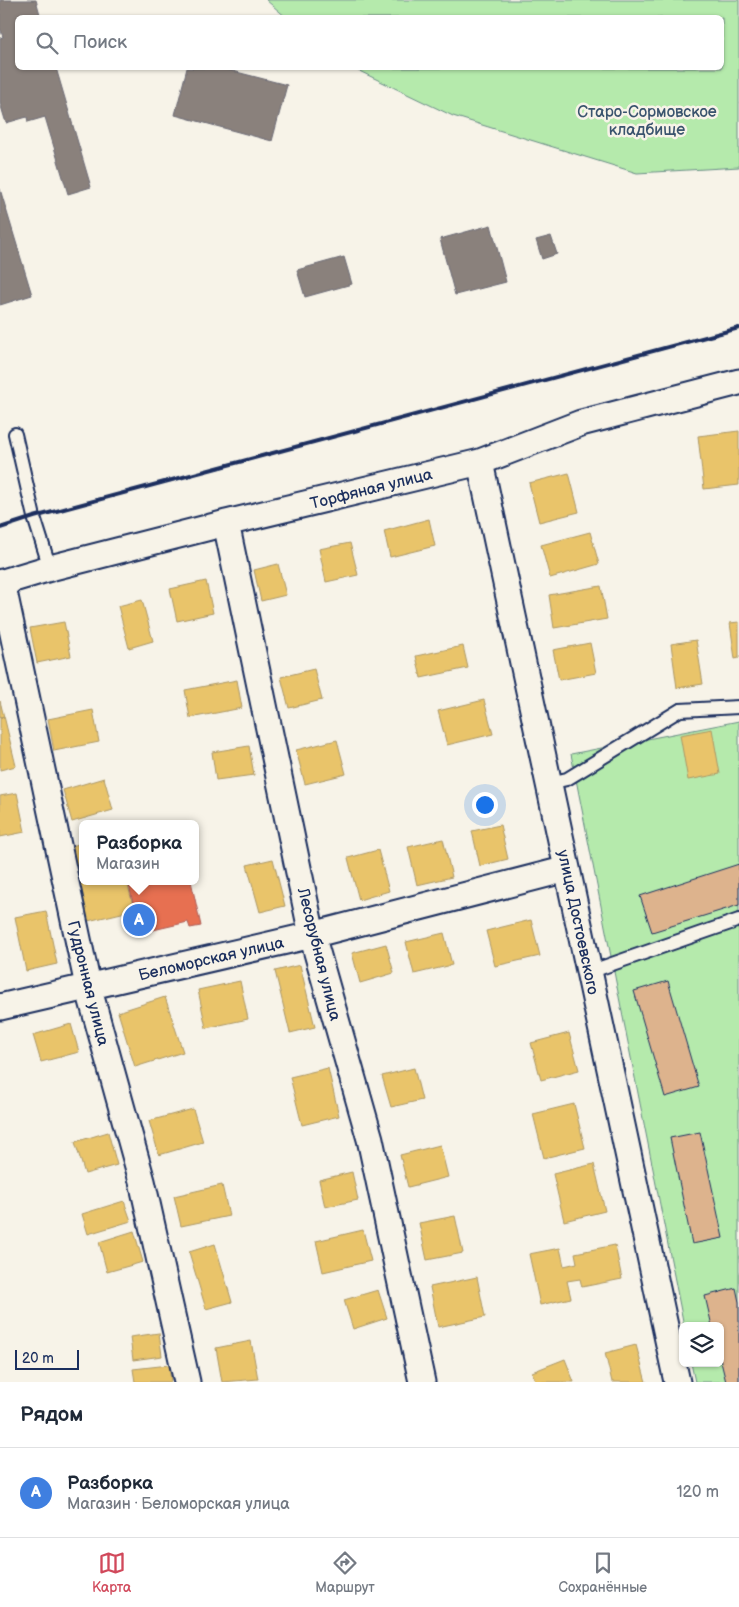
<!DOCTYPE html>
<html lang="ru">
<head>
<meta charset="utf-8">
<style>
  body { margin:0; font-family:"Balsamiq Sans",sans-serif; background:#f6f6f7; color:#1f2937 }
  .controls { position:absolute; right:15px; bottom:15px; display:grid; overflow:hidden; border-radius:8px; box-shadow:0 1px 4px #0004 }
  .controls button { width:45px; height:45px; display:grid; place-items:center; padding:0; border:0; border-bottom:1px solid #e0e1e3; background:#fff; color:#1f2937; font:25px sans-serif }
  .scale { position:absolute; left:15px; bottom:12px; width:64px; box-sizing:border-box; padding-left:5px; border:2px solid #1b2f5e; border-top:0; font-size:14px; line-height:18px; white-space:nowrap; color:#1b2f5e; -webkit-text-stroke:4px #f7f3e8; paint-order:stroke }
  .you { position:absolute; left:484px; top:804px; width:18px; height:18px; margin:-12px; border:4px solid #fff; border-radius:50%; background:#1a73e8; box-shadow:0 0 0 8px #1a73e833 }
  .badge { display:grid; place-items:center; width:32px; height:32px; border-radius:50%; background:#d1495b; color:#fff; font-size:16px; font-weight:700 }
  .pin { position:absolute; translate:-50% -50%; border:2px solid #fff; box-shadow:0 1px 5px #0006 }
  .popup { position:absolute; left:79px; top:820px; width:120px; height:65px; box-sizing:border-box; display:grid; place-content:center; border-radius:8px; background:#fff; filter:drop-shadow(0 1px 4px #0005); font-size:16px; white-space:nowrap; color:#747a83 }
  .popup b { font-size:19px; color:#1f2937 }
  .popup::after { content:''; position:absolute; left:50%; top:100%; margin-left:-10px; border:10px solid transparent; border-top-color:#fff }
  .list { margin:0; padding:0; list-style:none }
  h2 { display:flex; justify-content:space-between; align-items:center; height:65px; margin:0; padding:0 20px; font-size:21px }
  h2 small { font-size:16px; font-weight:400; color:#747a83 }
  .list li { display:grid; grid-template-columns:32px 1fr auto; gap:15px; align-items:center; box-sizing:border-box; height:90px; padding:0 20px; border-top:1px solid #e0e1e3 }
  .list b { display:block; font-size:19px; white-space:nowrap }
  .list p { margin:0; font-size:16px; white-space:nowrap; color:#747a83 }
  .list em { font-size:16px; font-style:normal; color:#747a83 }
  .icon { flex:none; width:28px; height:28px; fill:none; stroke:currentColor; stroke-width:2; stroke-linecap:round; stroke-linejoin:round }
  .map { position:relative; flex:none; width:739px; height:1382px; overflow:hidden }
  .search { position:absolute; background:#fff; box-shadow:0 1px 4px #0004; left:15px; right:15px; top:15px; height:55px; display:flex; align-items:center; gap:12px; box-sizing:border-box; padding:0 18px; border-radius:8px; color:#747a83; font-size:19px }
  .sheet { height:155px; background:#fff }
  nav { display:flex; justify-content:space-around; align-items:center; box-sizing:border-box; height:70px; border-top:1px solid #e0e1e3; background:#fff; font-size:14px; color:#747a83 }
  nav a { display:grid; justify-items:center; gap:2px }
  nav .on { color:#d1495b }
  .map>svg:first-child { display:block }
</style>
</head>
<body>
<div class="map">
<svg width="739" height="1382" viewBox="0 0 739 1382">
  <rect width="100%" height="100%" fill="#f7f3e8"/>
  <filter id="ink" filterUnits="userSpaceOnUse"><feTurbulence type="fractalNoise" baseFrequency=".02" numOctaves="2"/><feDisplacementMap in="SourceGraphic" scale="10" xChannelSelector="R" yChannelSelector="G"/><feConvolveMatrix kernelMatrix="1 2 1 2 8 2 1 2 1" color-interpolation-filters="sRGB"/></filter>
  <g filter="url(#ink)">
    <path fill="#b5eaac" stroke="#688c85" d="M266,0H739V167L637,173L453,116L353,68H722V18H287Z
      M739,721V1382H695L691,1363H720V1326H684L571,754Z"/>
    <path fill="#e9c46a" stroke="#ab9766" d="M739,431V485L704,489L698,436Z
      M569,473L579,512L539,522L529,483Z
      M429,519L435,546L390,557L384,531Z
      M590,532L599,564L550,578L541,545Z
      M350,543L358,575L326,582L319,549Z
      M278,564L286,595L261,601L254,570Z
      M206,581L213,613L177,621L170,589Z
      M601,586L607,619L554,628L549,595Z
      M142,600L153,641L129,648L118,606Z
      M64,622L71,656L37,663L30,628Z
      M739,622V658L735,659L730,623Z
      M696,640L703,684L677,688L671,644Z
      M590,643L596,673L559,680L553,650Z
      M463,646L468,668L421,678L416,656Z
      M314,669L322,700L289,708L281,677Z
      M237,680L242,708L190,718L185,690Z
      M484,700L493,734L447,745L438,711Z
      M0,701L4,717L0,718Z
      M93,710L99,742L54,751L48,719Z
      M4,716L16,766L0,770V717Z
      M712,729L720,774L688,780L680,735Z
      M337,740L346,774L305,784L296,750Z
      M249,746L254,775L216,780L212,752Z
      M104,778L113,810L72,822L63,790Z
      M17,793L25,832L0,837V796Z
      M500,825L508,859L480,866L472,831Z
      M443,839L452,877L417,885L408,847Z
      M83,843V881H127L134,910L88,921L71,846Z
      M378,850L389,891L359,900L348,858Z
      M273,859L285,906L260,912L247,865Z
      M46,911L57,964L26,971L15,917Z
      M531,920L540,956L495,966L486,931Z
      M444,933L452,965L414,974L406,942Z
      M386,944L394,973L360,983L352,953Z
      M300,965L315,1027L290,1033L275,971Z
      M240,981L248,1019L206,1028L198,990Z
      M165,997L183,1052L135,1067L118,1012Z
      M71,1024L79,1052L41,1062L33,1035Z
      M569,1033L579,1070L541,1080L531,1043Z
      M328,1068L339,1116L302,1125L290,1077Z
      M414,1068L422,1100L391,1107L382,1076Z
      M574,1104L585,1148L544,1158L533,1114Z
      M193,1109L203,1142L159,1155L149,1121Z
      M108,1132L117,1165L85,1174L75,1142Z
      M440,1145L448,1177L408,1187L400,1155Z
      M594,1164L605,1211L564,1221L553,1174Z
      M352,1172L358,1200L325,1207L319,1180Z
      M222,1185L229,1216L181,1226L174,1196Z
      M124,1201L131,1221L88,1234L82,1214Z
      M455,1216L463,1253L427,1260L419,1223Z
      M363,1230L371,1261L323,1272L316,1241Z
      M134,1231L143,1262L107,1272L99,1242Z
      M215,1244L232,1302L206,1309L189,1252Z
      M615,1245L622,1279L582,1287L580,1279L567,1281L571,1298L540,1305L529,1254L560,1248L564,1266L577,1263L575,1253Z
      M477,1277L485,1317L438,1327L430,1287Z
      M378,1290L387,1318L353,1329L344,1300Z
      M159,1333L162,1356L133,1360L130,1337Z
      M251,1341L258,1379L222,1382L216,1348Z
      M636,1345L646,1382H612L605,1353Z
      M565,1359L574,1382H536L532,1372Z
      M169,1365L171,1382H135L133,1369Z"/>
    <path fill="#e76f51" stroke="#aa5c55" d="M128,881H191L201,926L190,928L188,922L140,933Z"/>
    <path fill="#8a817c" stroke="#696873" d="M0,0H36L41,18H18V68H56L91,187L68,194L45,117L28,122L27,117L6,123L0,103V38L3,37L0,28Z
      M187,68H221L287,85L272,141L175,115Z
      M0,189L32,295L0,305Z
      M491,225L506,282L455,295L440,239Z
      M551,236L557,254L542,259L536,240Z
      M344,257L352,284L305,297L297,270Z"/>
    <path fill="#ddb38d" stroke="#1b2f5e" d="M739,864V905L652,932L640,896Z
      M668,981L699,1087L665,1097L634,991Z
      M700,1132L723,1238L692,1244L670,1138Z
      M736,1288L739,1302V1382H726L720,1358V1326H712L705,1296Z"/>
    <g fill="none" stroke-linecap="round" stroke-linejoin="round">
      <g stroke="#1b2f5e" stroke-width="16">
        <path id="lane" d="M15,434L34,517L50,568
          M549,783L567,779L680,710L739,707
          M589,972L739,920"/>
      </g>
      <g stroke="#1b2f5e" stroke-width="29">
        <path id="street" d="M480,462L677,1382
          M226,523L312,935L370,1139L422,1382
          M2,582L88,986L142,1181L187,1382
          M0,583L50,568L226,523L480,462L581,423L739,382
          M0,1007L312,935L567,869"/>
      </g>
      <use href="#lane" stroke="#f7f3e8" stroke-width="12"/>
      <use href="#street" stroke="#f7f3e8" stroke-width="25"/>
      <path stroke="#1b2f5e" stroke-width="4" d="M0,528L34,517L739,328"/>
    </g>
  </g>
  <g text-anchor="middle" stroke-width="5" stroke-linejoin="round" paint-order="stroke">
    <g font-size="16" fill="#3a546e" stroke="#f7f3e8">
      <text x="647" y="117">Старо-Сормовское<tspan x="647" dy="18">кладбище</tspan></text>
    </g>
    <g font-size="16" fill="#1b2f5e" stroke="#f7f3e8">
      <text transform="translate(371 488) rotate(-14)" y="6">Торфяная улица</text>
      <text transform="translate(579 922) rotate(78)" y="6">улица Достоевского</text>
      <text transform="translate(320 954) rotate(76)" y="6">Лесорубная улица</text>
      <text transform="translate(211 958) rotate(-13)" y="6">Беломорская улица</text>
      <text transform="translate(89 983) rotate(76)" y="6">Гудронная улица</text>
    </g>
  </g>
</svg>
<div class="controls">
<button><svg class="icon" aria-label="layers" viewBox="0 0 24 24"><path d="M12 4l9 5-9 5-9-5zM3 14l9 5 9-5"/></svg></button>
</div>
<div class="scale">20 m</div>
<div class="you"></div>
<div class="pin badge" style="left:139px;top:920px;background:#3f7fe0">A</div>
<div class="popup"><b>Разборка</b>Магазин</div>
<div class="search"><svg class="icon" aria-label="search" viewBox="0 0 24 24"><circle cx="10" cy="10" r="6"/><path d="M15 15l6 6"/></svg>Поиск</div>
</div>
<section class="sheet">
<h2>Рядом<small></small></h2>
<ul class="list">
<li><span class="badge" style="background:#3f7fe0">A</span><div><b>Разборка</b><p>Магазин · Беломорская улица</p></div><em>120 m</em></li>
</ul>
</section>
<nav>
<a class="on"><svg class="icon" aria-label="map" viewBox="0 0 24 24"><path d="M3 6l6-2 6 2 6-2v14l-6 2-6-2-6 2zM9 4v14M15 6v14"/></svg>Карта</a>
<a><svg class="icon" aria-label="directions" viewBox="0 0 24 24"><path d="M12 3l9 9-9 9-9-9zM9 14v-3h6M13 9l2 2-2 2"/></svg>Маршрут</a>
<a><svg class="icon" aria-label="saved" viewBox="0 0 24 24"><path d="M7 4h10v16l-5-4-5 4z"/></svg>Сохранённые</a>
</nav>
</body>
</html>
